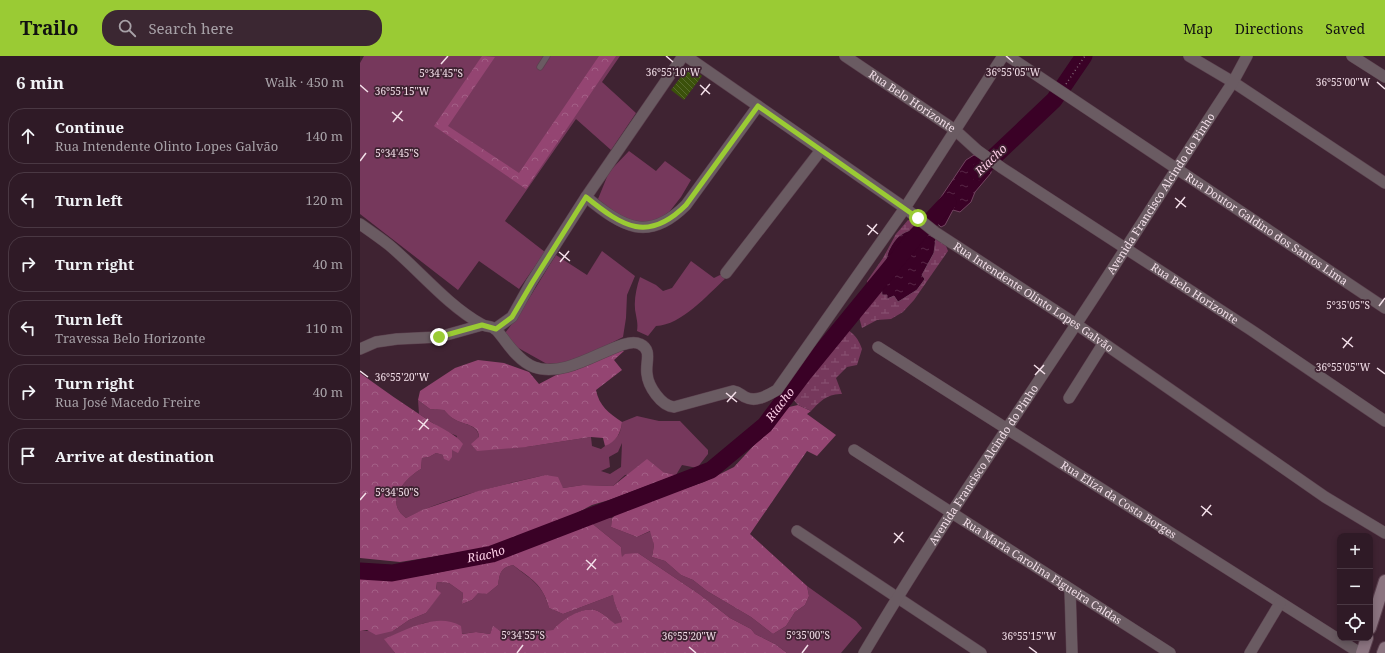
<!DOCTYPE html>
<html lang="en">
<head>
<meta charset="utf-8">
<style>
  body { margin:0; font-family:"Noto Serif",serif; background:#3b2732; color:#f1f3f6 }
  .controls { position:absolute; right:12px; bottom:12px; display:grid; overflow:hidden; border-radius:8px; box-shadow:0 2px 6px #0003 }
  .controls button { width:36px; height:36px; display:grid; place-items:center; padding:0; border:0; border-bottom:1px solid #4a3843; background:#2f1a26; color:#f1f3f6; font:20px sans-serif }
  .stop { position:absolute; width:12px; height:12px; margin:-9px; border:3px solid #9acb34; border-radius:50%; background:#fff }
  .stop.end { background:#9acb34; border-color:#fff; box-shadow:0 1px 4px #0008 }
  .list { margin:0; padding:0; list-style:none }
  h2 { display:flex; justify-content:space-between; align-items:center; height:52px; margin:0; padding:0 16px; font-size:17px }
  h2 small { font-size:13px; font-weight:400; color:#a7a1a7 }
  .list li { display:grid; grid-template-columns:26px 1fr auto; gap:12px; align-items:center; box-sizing:border-box; height:56px; margin:0 8px 8px; padding:0 8px; border:1px solid #4a3843; border-radius:16px }
  .list b { display:block; font-size:15px; white-space:nowrap }
  .list p { margin:0; font-size:13px; white-space:nowrap; color:#a7a1a7 }
  .list em { font-size:13px; font-style:normal; color:#a7a1a7 }
  .icon { flex:none; width:22px; height:22px; fill:none; stroke:currentColor; stroke-width:2; stroke-linecap:round; stroke-linejoin:round }
  .map { position:relative; flex:none; width:1025px; height:597px; overflow:hidden }
  header { display:flex; align-items:center; gap:24px; box-sizing:border-box; height:56px; padding:0 20px; background:#9acb34; color:#111 }
  header strong { font-size:19px }
  nav { display:flex; gap:22px; margin-inline-start:auto; font-size:14px }
  .search { width:280px; height:36px; background:#3b2732; display:flex; align-items:center; gap:10px; box-sizing:border-box; padding:0 14px; border-radius:16px; color:#a7a1a7; font-size:15px }
  main { display:flex }
  aside { flex:1; background:#2f1a26 }
  .map>svg:first-child { display:block }
</style>
</head>
<body>
<header>
<strong>Trailo</strong>
<div class="search"><svg class="icon" aria-label="search" viewBox="0 0 24 24"><circle cx="10" cy="10" r="6"/><path d="M15 15l6 6"/></svg>Search here</div>
<nav><a>Map</a><a>Directions</a><a>Saved</a></nav>
</header>
<main>
<aside>
<h2>6 min<small>Walk · 450 m</small></h2>
<ul class="list">
<li><svg class="icon" aria-label="ahead" viewBox="0 0 24 24"><path d="M12 20V5M6 11l6-6 6 6"/></svg><div><b>Continue</b><p>Rua Intendente Olinto Lopes Galvão</p></div><em>140 m</em></li>
<li><svg class="icon" aria-label="left" viewBox="0 0 24 24"><path d="M17 20v-9H6M10 6l-5 5 5 5"/></svg><div><b>Turn left</b></div><em>120 m</em></li>
<li><svg class="icon" aria-label="right" viewBox="0 0 24 24"><path d="M7 20v-9h11M14 6l5 5-5 5"/></svg><div><b>Turn right</b></div><em>40 m</em></li>
<li><svg class="icon" aria-label="left" viewBox="0 0 24 24"><path d="M17 20v-9H6M10 6l-5 5 5 5"/></svg><div><b>Turn left</b><p>Travessa Belo Horizonte</p></div><em>110 m</em></li>
<li><svg class="icon" aria-label="right" viewBox="0 0 24 24"><path d="M7 20v-9h11M14 6l5 5-5 5"/></svg><div><b>Turn right</b><p>Rua José Macedo Freire</p></div><em>40 m</em></li>
<li><svg class="icon" aria-label="arrive" viewBox="0 0 24 24"><path d="M6 21V4h12l-3 4 3 4H6"/></svg><div><b>Arrive at destination</b></div></li>
</ul>
</aside>
<div class="map">
<svg width="1025" height="597" viewBox="0 0 1025 597">
  <defs>
    <pattern id="forest-crowns" width="20" height="18" patternUnits="userSpaceOnUse"><rect width="20" height="18" fill="#944572"/><path d="M2 6a3 3 0 1 1 6 0M12 15a3 3 0 1 1 6 0" fill="none" stroke="#a35f86"/></pattern>
    <pattern id="wetland-marsh" width="20" height="14" patternUnits="userSpaceOnUse"><rect width="20" height="14" fill="#76385c"/><path d="M1 5h8M5 5V1M11 12h8M15 12V8" fill="none" stroke="#8a5473"/></pattern>
    <pattern id="water-ripples" width="26" height="14" patternUnits="userSpaceOnUse"><rect width="26" height="14" fill="#3a0126"/><path d="M2 4q2-2 4 0t4 0M15 11q2-2 4 0t4 0" fill="none" stroke="#572646"/></pattern>
    <pattern id="building-back-hatch" width="6" height="6" patternUnits="userSpaceOnUse"><rect width="6" height="6" fill="#3b510b"/><path d="M-1 5l2 2M0 0l6 6M5-1l2 2" fill="none" stroke="#586a2f"/></pattern>
  </defs>
  <rect width="100%" height="100%" fill="#3f2332"/>
  <path fill="#76385c" fill-rule="evenodd" d="M4,0H260L242,26L276,57L251,94L216,63L145,165L185,196L159,233L119,205L98,234L0,158V7Z
    M269,95L296,115L305,105L331,124L321,141L310,155L297,165L287,169L261,163L238,143L249,116Z
    M242,195L275,220L267,239L266,262L263,281L214,306L187,308L153,289L145,277C164,253 179,225 196,199L227,219Z
    M331,205L354,222L362,218L366,222C347,239 322,269 296,270L288,280L277,275C278,268 277,265 276,259C273,247 276,233 280,221L296,229L303,235L312,232Z
    M58,344L70,353L84,354C87,357 90,361 94,363C103,369 119,368 119,382L166,391L231,381L232,390L241,393C254,383 260,384 262,366L277,360L299,365H320L348,394V398L337,412L322,409L316,419L303,416L265,419L253,430L223,429L203,432L185,419C138,430 89,440 46,462C24,446 44,423 61,413L62,402L69,401L76,397L83,399L92,394L97,380L85,375L59,358ZM262,387L261,411L250,418L241,415L250,411L249,401L258,396Z
    M239,461L252,462L251,471L277,481L291,475L294,489L292,501L305,505L321,519L333,524L347,535L391,561L413,578L426,570L435,556L445,549L449,540L447,530L496,565L502,572L481,597H427L415,588L395,578L391,573L370,562L339,538L278,497L262,502L261,491L229,465Z
    M153,509C171,524 183,528 189,552L203,558L253,539C253,547 260,556 262,566L255,569C250,564 242,556 235,554C222,551 201,564 193,574L178,575L151,585L139,574L133,571L130,578L116,576L101,578L79,565L64,567L25,583L35,597H0V575H33L49,564L66,557L80,537L76,534L77,526L89,527L103,537L102,548L112,544L118,536L127,538L138,529C140,517 140,512 153,509Z"/>
  <path fill="url(#forest-crowns)" d="M122,0L135,1L88,70L159,117L239,0H256L166,133L74,70Z
    M258,295H264L254,304L262,314L236,334C239,350 249,357 262,366C261,377 256,386 245,390L243,382L231,381L166,391L117,395L111,388L119,381C119,368 103,369 94,363C90,361 87,357 84,354L70,353L58,344L60,335L95,312L118,304L144,307L169,316L179,328L198,318L216,314Z
    M0,317C22,333 45,349 68,364C80,372 95,377 103,388L98,397L92,394V401L89,405L84,403L83,399L76,397L69,401L62,402L61,413C44,423 24,446 46,462L62,454L118,435L185,419L198,421L203,432L223,429L253,430L287,403L303,416L316,419L249,444L232,449L207,462L133,491L40,506L0,502Z
    M438,349L451,355L447,358L476,379L457,400L447,395L390,478L447,530L449,540L445,549L435,556L426,570L413,578L391,561L347,535L333,524L321,519L305,505L292,501L294,489L290,475L277,481L251,471L252,462L260,455L344,426L374,411L429,351Z
    M229,465L261,491L262,501L265,498L278,497L339,538L370,562L391,573L395,578L415,588L427,597H35L24,583C47,574 76,556 101,570L102,578L116,576L130,578L133,570L139,574L151,585L178,575L193,574C201,564 221,551 235,554C242,556 250,564 255,568L262,566C260,556 253,548 253,539L203,558L189,552C183,528 171,523 153,509C140,512 140,517 138,529L127,538L118,537L112,544L102,548L103,537L89,527L77,526L76,533L81,537L66,557L49,564L33,575L16,579L7,574L0,575V522C81,528 156,495 229,465Z"/>
  <path fill="url(#wetland-marsh)" d="M548,164L557,167L584,185L588,195L554,244L543,256L531,263L517,264L502,272L499,261L509,247L507,225L523,202L536,178Z
    M476,267C489,274 497,278 502,293L497,309L487,311L476,322L482,338C468,337 459,346 451,355L438,349L426,335Z"/>
  <path fill="url(#water-ripples)" stroke="#724460" d="M614,99L625,104L631,110V117L615,136L611,146L600,156L593,154L585,169L581,171L571,161L573,153L606,104Z
    M555,173L576,182L574,197L562,219L565,223L557,234L538,246L534,240L527,243V239H522C521,228 520,218 528,209L525,206C527,202 527,198 529,194C535,182 541,176 555,173Z"/>
  <g fill="none" stroke-linecap="round" stroke-linejoin="round">
    <g stroke="#3a0126" stroke-width="17">
      <path d="M618,116L694,44L724,0"/>
      <path id="s1" d="M0,515L32,517L132,498L351,414L405,369L445,316L557,179L588,146"/>
    </g>
  </g>
  <path fill="url(#building-back-hatch)" d="M329,10L342,20L324,44L311,34Z"/>
  <g fill="none" stroke-linecap="round" stroke-linejoin="round">
    <g stroke="#5c414f" stroke-width="7">
      <path id="lane" d="M180,11L187,0"/>
    </g>
    <g stroke="#5c414f" stroke-width="12">
      <g id="street">
        <path id="s2" d="M326,0L545,152L575,176L716,268L965,441L1025,477"/>
        <path id="s3" d="M485,0L595,74L617,94L642,112L891,274L1025,365"/>
        <path id="s4" d="M648,0L1025,252"/>
        <path d="M829,0L873,26L1025,127"/>
        <path d="M992,0L1025,21"/>
        <path d="M226,141C263,171 288,187 326,149L398,50"/>
        <path d="M0,168C10,175 20,182 29,189C59,214 87,249 121,268C125,271 132,270 135,273C138,275 141,280 143,282C151,293 161,306 174,311C210,325 261,278 280,288C293,294 285,307 287,318C288,330 301,350 314,351L373,335C379,336 380,338 385,341C396,347 408,339 417,334L545,152L643,0"/>
        <path d="M366,217L461,94"/>
        <path d="M135,273L152,261L171,227L226,141L323,0"/>
        <path id="s5" d="M518,291L1000,597"/>
        <path d="M0,293L16,286L37,283L79,281L122,269"/>
        <path d="M709,342L743,288"/>
        <path id="s6" d="M494,394L810,597"/>
        <path d="M437,475L621,597"/>
        <path d="M710,533L712,597"/>
        <path id="s7" d="M504,597C571,484 645,376 717,267C770,187 820,106 873,26L887,0"/>
        <path d="M890,597L920,547"/>
      </g>
    </g>
    <g stroke="#5c414f" stroke-width="14">
      <path id="secondary" d="M1010,572L1025,525
        M1002,597L1007,582
        M1023,597L1025,592"/>
    </g>
    <path stroke="#7e6572" stroke-width="1.5" stroke-dasharray="1 3" stroke-linecap="butt" d="M706,28L725,0"/>
    <use href="#lane" stroke="#6a5b62" stroke-width="5.5"/>
    <use href="#street" stroke="#6a5b62" stroke-width="11"/>
    <use href="#secondary" stroke="#8b7480" stroke-width="12"/>
  </g>
  <g fill="none" stroke-linecap="round" stroke-linejoin="round">
    <path stroke="#9acb34" stroke-width="5" d="M79,281L122,269L136,273L152,261L172,227L226,141C263,171 288,187 326,149L398,50L558,162"/>
  </g>
  <path fill="none" stroke="#f3dfe9" stroke-width="1.5" d="M306,0L313,6M646,0L653,6M81,8L88,0M1017,26L1025,33M0,29L8,36M340,29L350,38M341,39L350,28M32,56L43,65M33,66L42,55M0,105L6,97M815,142L826,151M816,152L825,141M507,169L518,178M508,179L517,168M199,196L210,205M200,206L209,195M1019,250L1025,242M982,282L993,291M983,292L992,281M674,309L685,318M1017,312L1025,318M0,315L8,321M675,319L684,309M366,337L377,346M367,346L376,336M58,364L69,373M59,374L68,363M0,444L6,437M841,450L852,459M842,460L851,449M534,477L544,486M534,487L543,476M226,504L236,513M227,514L236,503M329,591L336,597M669,591L677,597M157,597L163,589M442,597L448,589"/>
  <g text-anchor="middle" stroke-width="3.5" stroke-linejoin="round" paint-order="stroke">
    <g font-size="11" fill="#f3dfe9" stroke="#3f2332">
      <text dy="4" stroke="none"><textPath href="#s3" startOffset="81">Rua Belo Horizonte</textPath></text>
      <text dy="4" stroke="none"><textPath href="#s7" startOffset="547">Avenida Francisco Alcindo do Pinho</textPath></text>
      <text dy="4" stroke="none"><textPath href="#s4" startOffset="311">Rua Doutor Galdino dos Santos Lima</textPath></text>
      <text dy="4" stroke="none"><textPath href="#s3" startOffset="423">Rua Belo Horizonte</textPath></text>
      <text dy="4" stroke="none"><textPath href="#s2" startOffset="423">Rua Intendente Olinto Lopes Galvão</textPath></text>
      <text dy="4" stroke="none"><textPath href="#s7" startOffset="223">Avenida Francisco Alcindo do Pinho</textPath></text>
      <text dy="4" stroke="none"><textPath href="#s5" startOffset="285">Rua Eliza da Costa Borges</textPath></text>
      <text dy="4" stroke="none"><textPath href="#s6" startOffset="224">Rua Maria Carolina Figueira Caldas</textPath></text>
    </g>
    <g font-size="12" font-style="italic" fill="#fbcde5" stroke="#3f2332">
      <text transform="translate(631 104) rotate(-44)" y="4">Riacho</text>
      <text dy="4" stroke="none"><textPath href="#s1" startOffset="464">Riacho</textPath></text>
      <text dy="4" stroke="none"><textPath href="#s1" startOffset="128">Riacho</textPath></text>
    </g>
  </g>
  <g font-size="10" text-anchor="middle" fill="#f3dfe9" stroke="#3f2332" stroke-width="3.5" stroke-linejoin="round" paint-order="stroke">
    <text x="653" y="20">36°55'05"W</text>
    <text x="313" y="20">36°55'10"W</text>
    <text x="81" y="21">5°34'45"S</text>
    <text x="983" y="30">36°55'00"W</text>
    <text x="42" y="39">36°55'15"W</text>
    <text x="37" y="101">5°34'45"S</text>
    <text x="988" y="253">5°35'05"S</text>
    <text x="983" y="315">36°55'05"W</text>
    <text x="42" y="325">36°55'20"W</text>
    <text x="37" y="440">5°34'50"S</text>
    <text x="163" y="583">5°34'55"S</text>
    <text x="448" y="583">5°35'00"S</text>
    <text x="329" y="584">36°55'20"W</text>
    <text x="669" y="584">36°55'15"W</text>
  </g>
</svg>
<div class="controls">
<button>+</button>
<button>−</button>
<button><svg class="icon" aria-label="locate" viewBox="0 0 24 24"><circle cx="12" cy="12" r="6"/><path d="M12 2v4M12 18v4M2 12h4M18 12h4"/></svg></button>
</div>
<div class="stop" style="left:558px;top:162px"></div>
<div class="stop end" style="left:79px;top:281px"></div>
</div>
</main>
</body>
</html>
